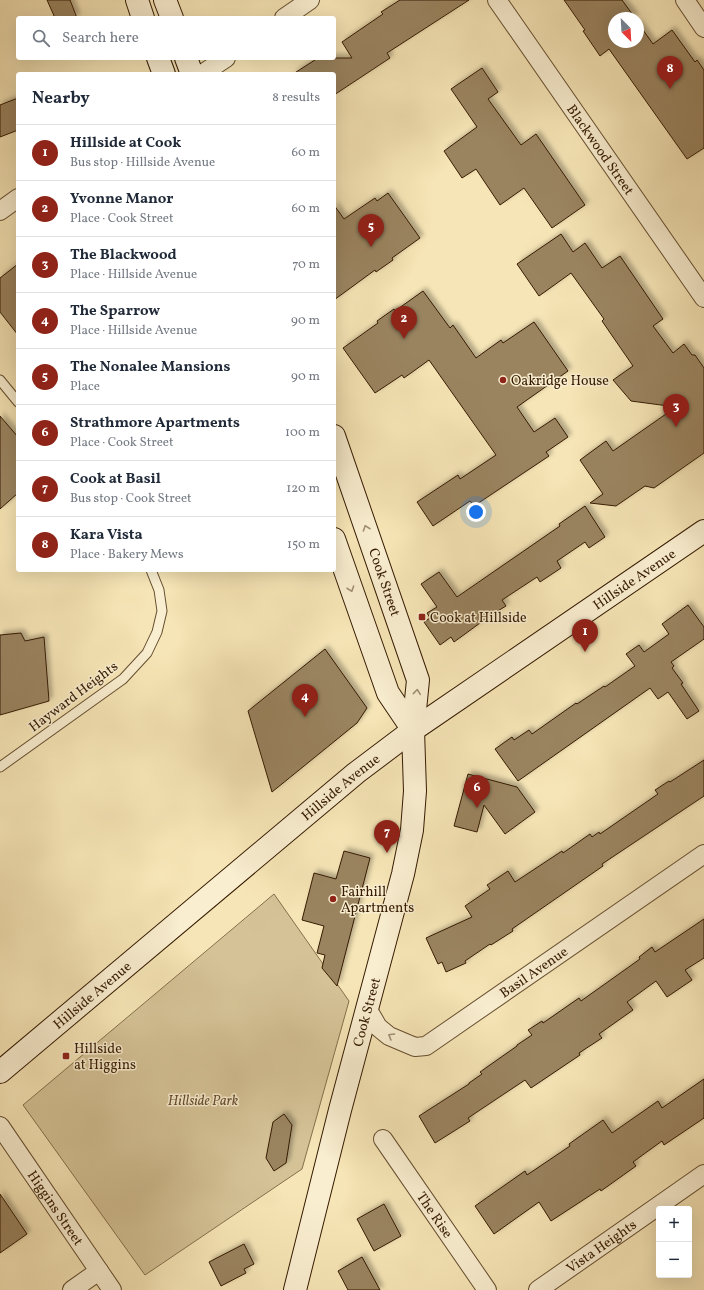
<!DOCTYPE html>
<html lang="en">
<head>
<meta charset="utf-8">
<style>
  body { margin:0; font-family:Vollkorn,serif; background:#f2f2f3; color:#1f2937 }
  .controls { position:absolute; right:12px; bottom:12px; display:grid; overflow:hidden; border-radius:4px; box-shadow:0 4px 16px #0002 }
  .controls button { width:36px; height:36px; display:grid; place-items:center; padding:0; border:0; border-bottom:1px solid #e0e1e3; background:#fff; color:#1f2937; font:20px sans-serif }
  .compass { position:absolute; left:608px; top:12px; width:36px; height:36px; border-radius:50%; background:#fff; box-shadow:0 4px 16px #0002; rotate:156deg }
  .you { position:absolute; left:476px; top:512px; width:14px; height:14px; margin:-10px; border:3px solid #fff; border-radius:50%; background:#1a73e8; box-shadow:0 0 0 6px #1a73e833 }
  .badge { display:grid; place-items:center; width:26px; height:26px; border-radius:50%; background:#8f2418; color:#fff; font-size:13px; font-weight:700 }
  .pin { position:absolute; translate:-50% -33px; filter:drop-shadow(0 1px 2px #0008) }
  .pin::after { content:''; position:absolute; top:21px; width:14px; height:12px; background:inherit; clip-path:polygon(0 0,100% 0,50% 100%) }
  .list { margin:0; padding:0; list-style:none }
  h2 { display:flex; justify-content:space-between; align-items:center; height:52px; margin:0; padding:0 16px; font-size:17px }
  h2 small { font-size:13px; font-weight:400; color:#747a83 }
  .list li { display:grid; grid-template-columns:26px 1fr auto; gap:12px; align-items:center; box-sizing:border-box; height:56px; padding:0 16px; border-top:1px solid #e0e1e3 }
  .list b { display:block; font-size:15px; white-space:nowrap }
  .list p { margin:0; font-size:13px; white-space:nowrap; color:#747a83 }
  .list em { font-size:13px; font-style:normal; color:#747a83 }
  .icon { flex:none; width:22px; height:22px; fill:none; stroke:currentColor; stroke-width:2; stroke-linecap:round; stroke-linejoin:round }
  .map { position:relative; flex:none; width:704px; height:1290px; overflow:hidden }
  .search { position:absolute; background:#fff; box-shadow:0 4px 16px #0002; left:16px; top:16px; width:320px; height:44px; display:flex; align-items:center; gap:10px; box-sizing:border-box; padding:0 14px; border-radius:4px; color:#747a83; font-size:15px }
  .panel { position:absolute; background:#fff; box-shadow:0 4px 16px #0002; left:16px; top:72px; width:320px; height:500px; border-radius:4px }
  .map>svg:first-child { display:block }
</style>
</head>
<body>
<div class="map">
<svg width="704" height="1290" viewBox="0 0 704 1290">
  <defs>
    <filter id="shadow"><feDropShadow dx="3.5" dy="-3.5" stdDeviation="2" flood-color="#0004"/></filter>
  </defs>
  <rect width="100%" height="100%" fill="#f6e5b6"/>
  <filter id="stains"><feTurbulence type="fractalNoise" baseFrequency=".005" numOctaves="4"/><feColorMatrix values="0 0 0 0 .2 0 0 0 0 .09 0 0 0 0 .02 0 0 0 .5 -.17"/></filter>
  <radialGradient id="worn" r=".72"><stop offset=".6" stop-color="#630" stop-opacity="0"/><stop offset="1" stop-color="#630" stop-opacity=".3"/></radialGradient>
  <path fill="#d5c397" stroke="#866f4c" d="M274,894L349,1001L302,1169L145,1275L23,1105Z"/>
  <path fill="#9a8460" stroke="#361b02" filter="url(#shadow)" d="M47,0H70L77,18H55Z
    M400,0H469L387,53L390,58L334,95V74H293L318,58H352L342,42L383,14L381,12Z
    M564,0H622L635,18H614V42H638V23L653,44L672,30L695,62L697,60L704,70V148L687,159L609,49L600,56L583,31L585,30Z
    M482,68L498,92L488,99L521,145L536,134L585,205L552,228L524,188L500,205L476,169L462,178L444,151L477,127L451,89Z
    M18,98V130L0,137V105Z
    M388,193L420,238L392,258L393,260L376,272L375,270L334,300V205L344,219L375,198L377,201Z
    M561,234L573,252L585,243L602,268L620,256L663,319L653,326L673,353L684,344L692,355H695L704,368V453L654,488L645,486L616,506L590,503L603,494L580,460L606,441L613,451L676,407L631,401L613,380L633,366L602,321L604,319L571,273L539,296L517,264Z
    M18,264V335L0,312V278Z
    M423,291L450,328L453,325L476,358L501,340L503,343L534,322L568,371L517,407L534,432L555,418L568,437L546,452L549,456L474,506L470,501L433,526L417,502L458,475L460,479L496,455L429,360L404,378L402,375L375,393L343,348L378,323L377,321L394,309L395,311Z
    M0,416L18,437V493L0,509Z
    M585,506L605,537L589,548L585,542L557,561L561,568L540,582L537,577L502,600L506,606L491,615L454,642L451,637L440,645L424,622L430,618L427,613L437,607L421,584L439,572L457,597L560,526L559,524Z
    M688,605L704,627V639L671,662L674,666L672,668L683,683L681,684L699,711L687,719L668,692L658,699L650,688L518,781L495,749L512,737L514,740L529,730L532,734L576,703L577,704L604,686L605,687L635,666L626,654L639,645L644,652L669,634L662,624Z
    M21,633L25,641L44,637L49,701L0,715V635Z
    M325,649L367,708L357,723L272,792L248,711Z
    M704,760V796L602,864L603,866L512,929L513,931L491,945L490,944L465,961L466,963L446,972L442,962L438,964L426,938L472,917L465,906L490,889L487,885L508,871L515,882L562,851L563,853L590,834L592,837L599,832L600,834L658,794L655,790L669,781L670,782Z
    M468,774L517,787L535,812L505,834L484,805L477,832L454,826Z
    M344,851L370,858L337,986L322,968L325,955L317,953L324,926L302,920L314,873L336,879Z
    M704,919V958L685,970L692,980L667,997L656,981L627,1002L633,1010L599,1034L602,1038L579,1053L580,1055L531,1088L525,1080L468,1118L470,1121L435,1143L419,1116L469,1084V1083L482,1074L480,1072L517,1046V1045L532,1035L528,1030L542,1021L543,1023L579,998L581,1001L640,959L639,957L652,947L655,952Z
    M704,1079V1118L664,1145L662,1141L633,1162L636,1166L601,1191L600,1189L551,1221L539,1202L494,1234L475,1206L525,1171L527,1175L570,1146L569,1144L603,1120L612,1133L658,1101L662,1108Z
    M284,1114L292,1125L286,1163L274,1171L266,1158L273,1122Z
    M0,1194L27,1234L0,1253Z
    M384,1204L401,1236L374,1251L357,1219Z
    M244,1244L254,1264L244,1269L246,1273L221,1286L209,1262Z
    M362,1257L380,1290H348L338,1271Z"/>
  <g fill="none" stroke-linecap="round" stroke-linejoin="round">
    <g stroke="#664e2f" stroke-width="11">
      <path id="service" d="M0,380L18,402
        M0,767L123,679L147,653L157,632L162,611L159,590L151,570"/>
    </g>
    <g stroke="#664e2f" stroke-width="20">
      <g id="minor">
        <path id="s1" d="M497,0L704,298"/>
        <path d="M685,0L704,28"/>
        <path d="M284,18L310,0"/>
        <path d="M202,74L226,58"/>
        <path d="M0,211L18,198"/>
        <path id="s2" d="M367,1008L378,1027L389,1036L415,1047L426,1046L704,854"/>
        <path id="s3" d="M0,1126L112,1290"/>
        <path id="s4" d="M383,1139L487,1290"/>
        <path d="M72,1290L99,1271"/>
        <path id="s5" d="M538,1290L704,1174"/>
      </g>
    </g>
    <g stroke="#361b02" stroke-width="24">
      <g id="secondary">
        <path d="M137,0L143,18"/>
        <path d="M165,0L172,18"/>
        <path d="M158,58L164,74"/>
        <path d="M186,58L192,74"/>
        <path d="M334,539L388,693L413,730"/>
        <path id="s6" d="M0,1072L356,773L413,730L704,531"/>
        <path id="s7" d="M295,1290L340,1110L403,874L412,830L415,791L413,730L418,680L334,436"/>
      </g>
    </g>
    <use href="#service" stroke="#f9eed0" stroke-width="9"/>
    <use href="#minor" stroke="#f9eed0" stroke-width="18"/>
    <use href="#secondary" stroke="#f9eed0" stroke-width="22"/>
  </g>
  <defs><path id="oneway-chevron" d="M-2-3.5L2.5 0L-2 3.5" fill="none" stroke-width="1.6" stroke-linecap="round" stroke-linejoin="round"/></defs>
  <g stroke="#a18f73">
    <use href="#oneway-chevron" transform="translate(366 528) rotate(-109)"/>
    <use href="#oneway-chevron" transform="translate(351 589) rotate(71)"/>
    <use href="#oneway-chevron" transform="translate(417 692) rotate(-84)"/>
    <use href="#oneway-chevron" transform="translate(391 1036) rotate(-149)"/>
  </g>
  <g fill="#8f2418" stroke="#f9eed0" stroke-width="1.5">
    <circle cx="503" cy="380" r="4"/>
    <rect x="418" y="613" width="8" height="8" rx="2"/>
    <circle cx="333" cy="899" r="4"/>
    <rect x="62" y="1052" width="8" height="8" rx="2"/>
  </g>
  <g text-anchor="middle" stroke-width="3" stroke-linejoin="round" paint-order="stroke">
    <g font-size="14" fill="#361b02" stroke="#f9eed0">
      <text dy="5" stroke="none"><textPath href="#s1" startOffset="182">Blackwood Street</textPath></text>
      <text dy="5" stroke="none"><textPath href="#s6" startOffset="804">Hillside Avenue</textPath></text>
      <text transform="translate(385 582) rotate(71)" y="5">Cook Street</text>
      <text transform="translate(73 696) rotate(-37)" y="5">Hayward Heights</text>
      <text dy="5" stroke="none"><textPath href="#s6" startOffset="444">Hillside Avenue</textPath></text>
      <text dy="5" stroke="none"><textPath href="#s2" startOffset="206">Basil Avenue</textPath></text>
      <text dy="5" stroke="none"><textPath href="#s6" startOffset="120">Hillside Avenue</textPath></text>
      <text dy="5" stroke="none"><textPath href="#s7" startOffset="287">Cook Street</textPath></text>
      <text dy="5" stroke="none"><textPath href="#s3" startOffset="99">Higgins Street</textPath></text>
      <text dy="5" stroke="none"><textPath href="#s4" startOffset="92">The Rise</textPath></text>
      <text dy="5" stroke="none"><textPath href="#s5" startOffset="77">Vista Heights</textPath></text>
    </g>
    <g font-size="14" fill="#361b02" stroke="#f9eed0" text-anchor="start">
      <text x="511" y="385">Oakridge House</text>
      <text x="430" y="622">Cook at Hillside</text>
      <text x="341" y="896">Fairhill<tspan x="341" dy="16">Apartments</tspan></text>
      <text x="74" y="1053">Hillside<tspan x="74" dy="16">at Higgins</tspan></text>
    </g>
    <g font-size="14" font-style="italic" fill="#664d2f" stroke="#f9eed0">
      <text x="203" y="1105">Hillside Park</text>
    </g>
  </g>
  <rect width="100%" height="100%" filter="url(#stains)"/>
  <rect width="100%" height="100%" fill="url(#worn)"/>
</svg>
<div class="controls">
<button>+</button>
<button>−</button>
</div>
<svg class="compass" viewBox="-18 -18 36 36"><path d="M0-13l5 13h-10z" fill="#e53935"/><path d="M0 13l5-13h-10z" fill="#747a83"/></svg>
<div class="you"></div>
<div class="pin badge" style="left:585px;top:652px">1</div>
<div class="pin badge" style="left:404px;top:339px">2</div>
<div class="pin badge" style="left:676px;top:427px">3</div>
<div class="pin badge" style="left:305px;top:717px">4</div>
<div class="pin badge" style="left:371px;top:247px">5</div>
<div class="pin badge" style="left:477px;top:808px">6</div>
<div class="pin badge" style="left:387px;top:853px">7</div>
<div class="pin badge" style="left:670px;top:89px">8</div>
<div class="search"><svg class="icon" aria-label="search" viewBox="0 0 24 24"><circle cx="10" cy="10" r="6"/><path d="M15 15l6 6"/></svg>Search here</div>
<section class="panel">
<h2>Nearby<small>8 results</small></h2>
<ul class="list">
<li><span class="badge">1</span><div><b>Hillside at Cook</b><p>Bus stop · Hillside Avenue</p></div><em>60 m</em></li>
<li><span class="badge">2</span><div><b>Yvonne Manor</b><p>Place · Cook Street</p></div><em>60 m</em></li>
<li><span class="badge">3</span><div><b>The Blackwood</b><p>Place · Hillside Avenue</p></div><em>70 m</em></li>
<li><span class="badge">4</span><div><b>The Sparrow</b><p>Place · Hillside Avenue</p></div><em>90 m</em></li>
<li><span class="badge">5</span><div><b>The Nonalee Mansions</b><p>Place</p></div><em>90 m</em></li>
<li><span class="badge">6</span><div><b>Strathmore Apartments</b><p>Place · Cook Street</p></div><em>100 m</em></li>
<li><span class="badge">7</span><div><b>Cook at Basil</b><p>Bus stop · Cook Street</p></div><em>120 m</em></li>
<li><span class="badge">8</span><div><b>Kara Vista</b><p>Place · Bakery Mews</p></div><em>150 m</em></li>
</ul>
</section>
</div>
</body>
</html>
